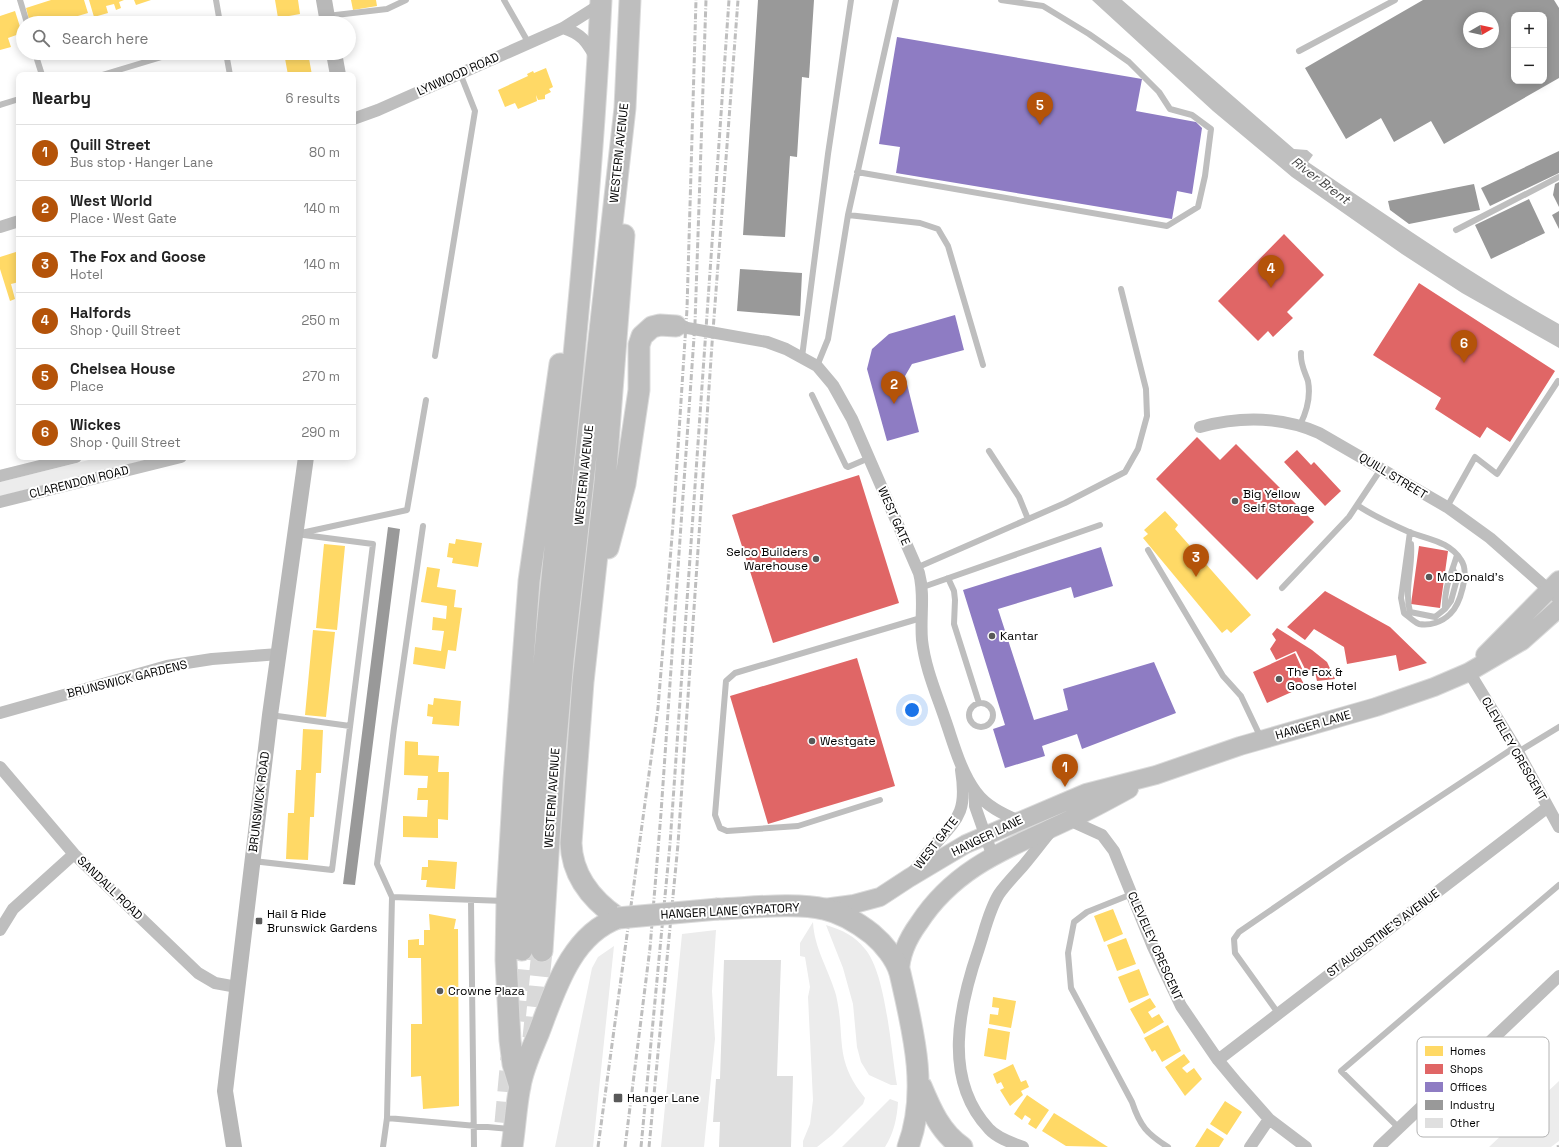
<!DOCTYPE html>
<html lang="en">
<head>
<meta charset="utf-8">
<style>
  body { margin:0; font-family:"Space Grotesk",sans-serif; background:#f2f2f2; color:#222 }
  .controls { position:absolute; right:12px; top:12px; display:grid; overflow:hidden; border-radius:8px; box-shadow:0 2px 10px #0003 }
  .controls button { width:36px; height:36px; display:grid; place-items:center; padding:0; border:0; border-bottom:1px solid #e0e0e0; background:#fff; color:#222; font:20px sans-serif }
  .compass { position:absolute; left:1463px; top:12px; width:36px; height:36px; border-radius:50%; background:#fff; box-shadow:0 2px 10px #0003; rotate:81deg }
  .you { position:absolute; left:912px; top:710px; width:14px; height:14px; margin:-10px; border:3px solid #fff; border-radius:50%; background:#1a73e8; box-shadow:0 0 0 6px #1a73e833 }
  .badge { display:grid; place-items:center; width:26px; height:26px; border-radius:50%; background:#b45309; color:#fff; font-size:13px; font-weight:700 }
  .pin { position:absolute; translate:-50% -33px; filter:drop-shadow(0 1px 2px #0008) }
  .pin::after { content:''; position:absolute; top:21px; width:14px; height:12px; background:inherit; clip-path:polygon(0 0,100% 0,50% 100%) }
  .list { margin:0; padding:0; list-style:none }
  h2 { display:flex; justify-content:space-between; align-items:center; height:52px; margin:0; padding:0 16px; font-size:17px }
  h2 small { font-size:13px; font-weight:400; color:#767676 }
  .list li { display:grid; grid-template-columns:26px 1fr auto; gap:12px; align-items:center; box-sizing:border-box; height:56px; padding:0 16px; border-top:1px solid #e0e0e0 }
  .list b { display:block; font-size:15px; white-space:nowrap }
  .list p { margin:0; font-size:13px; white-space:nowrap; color:#767676 }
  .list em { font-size:13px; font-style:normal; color:#767676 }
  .icon { flex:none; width:22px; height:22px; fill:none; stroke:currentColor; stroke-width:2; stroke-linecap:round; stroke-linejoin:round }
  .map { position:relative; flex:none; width:1559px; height:1147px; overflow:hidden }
  .search { position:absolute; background:#fff; box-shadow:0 2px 10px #0003; left:16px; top:16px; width:340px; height:44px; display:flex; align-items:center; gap:10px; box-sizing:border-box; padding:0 14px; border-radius:22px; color:#767676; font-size:15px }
  .panel { position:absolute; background:#fff; box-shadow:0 2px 10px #0003; left:16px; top:72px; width:340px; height:388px; border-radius:8px }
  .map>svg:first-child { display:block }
</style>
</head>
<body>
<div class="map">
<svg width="1559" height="1147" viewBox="0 0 1559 1147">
  <rect width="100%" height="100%" fill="#fff"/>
  <path fill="#ececec" d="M101,457H159L0,496V482Z
    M813,922C814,948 829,970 836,995C846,1038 833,1059 865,1098L863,1104L832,1135L817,1147H803V1141L810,1124L813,1100L808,997L810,987L805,957L800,956V943Z
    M826,925C842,930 855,936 865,949C886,973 891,1051 897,1085H891L869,1075L861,1062L857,1047L853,1004L843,968Z
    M716,930L712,991L715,1039L704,1147H661L682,934Z
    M614,946L593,1147H555L592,968L598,957Z
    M1559,1081V1141L1551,1147H1489Z
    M890,1099L898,1102C897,1118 894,1133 885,1147H842Z"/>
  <path fill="#bfbfbf" d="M1092,0H1122L1294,149L1307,150L1313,155L1308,162C1391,218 1472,275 1559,324V348L1462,293L1402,254L1292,177L1213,111Z"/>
  <path fill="#ffd966" d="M51,0H84L88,13L61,21V23H30L26,8Z
    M89,0H124L119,2L121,8L116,10L114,4L106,6L108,13L94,17Z
    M134,0H151L136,5Z
    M275,0H298L300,14L278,18Z
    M351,0H376L377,6L353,10Z
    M15,11L22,33L8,38L11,47L0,50V16Z
    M302,16L303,23H279V20Z
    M284,53H308L312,75H288Z
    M546,68L553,87L549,89L551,92L545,95V99L538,100L536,95L537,101L518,109L515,103L505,107L498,90L528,76L527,74L533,71L534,73Z
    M19,251V282L11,284L15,299L10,301L0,269V257Z
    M1165,511L1178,525L1175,529L1251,615L1231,633L1227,629L1222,633L1143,538L1148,534L1144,530Z
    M456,539L482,543L478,567L452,563L453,558L447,557L449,543L455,544Z
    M324,544L345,546L337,630L316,628Z
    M427,567L440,569L437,587L456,590L454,607L462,608L456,651L448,650L445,669L413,664L415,647L441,651L444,631L432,630L433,617L446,619L447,606L421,602Z
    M313,630L335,632L326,717L305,715Z
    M434,698L461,701L459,726L432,724L433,717L427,716L428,704L433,705Z
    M303,729L323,730L321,773H316L314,817H310L308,860L286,859L288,813H294L296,770H301Z
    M405,741L418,742V755L439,756L438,772H449L448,820L438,819V838L403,837V816L427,817L428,800H417L418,788H427L428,776L404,775Z
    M428,860L457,862L455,889L426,887L427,880H421L422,867H428Z
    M1113,909L1123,934L1104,942L1094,916Z
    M429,914L456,919L454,929H458L459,1106L423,1109L421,1076L411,1077V1024H422L421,958H408V940L419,939V945H424V930H430Z
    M1126,938L1136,964L1117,971L1107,945Z
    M1139,969L1149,995L1129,1003L1118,977Z
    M993,997L1016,1001L1011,1028L989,1024L990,1014L998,1015L999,1008L992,1007Z
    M1150,998L1156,1007L1148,1012L1152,1018L1159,1014L1164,1022L1144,1034L1130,1009Z
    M1168,1025L1181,1051L1162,1062L1155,1050L1152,1052L1144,1038Z
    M988,1028L1010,1032L1006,1060L984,1056Z
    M1184,1054L1190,1062L1182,1068L1187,1073L1194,1068L1202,1079L1185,1096L1165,1067Z
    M1013,1064L1021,1082L1026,1080L1029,1087L1021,1091L1023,1095L1010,1106L1000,1090L1004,1088L1001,1082L997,1084L993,1074Z
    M1027,1095L1049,1110L1036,1129L1028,1124L1031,1119L1025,1115L1022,1120L1014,1114Z
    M1225,1101L1242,1112L1227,1135L1210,1124Z
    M1054,1113L1067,1121L1108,1147L1066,1146L1042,1131Z
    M1207,1128L1224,1139L1219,1147H1195Z"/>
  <path fill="#e06666" d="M1284,234L1324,275L1287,312L1293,318L1273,337L1268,331L1258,341L1218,301Z
    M1419,283L1555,371L1510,442L1487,427L1480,438L1435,409L1441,398L1373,355Z
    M1197,437L1220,460L1236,444L1314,522L1257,580L1156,479Z
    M1297,450L1311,465L1314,462L1341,491L1325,506L1284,462Z
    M859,475L899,603L773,643L732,515Z
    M1419,546L1448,551L1440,608L1411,604Z
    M1325,591L1390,627L1427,663L1399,671L1396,655L1347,664L1344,647L1314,629L1305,640L1287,627Z
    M1277,628L1312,650L1327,662L1335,679L1317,681L1314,668L1306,671L1296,651L1276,660L1270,649L1276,640L1272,634Z
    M1295,653L1303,671L1298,673L1305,686L1267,703L1253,672Z
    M857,658L895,786L768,824L730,696Z"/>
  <path fill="#8e7cc3" d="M897,37L1142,79L1136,111L1196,122L1202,128L1192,194L1177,191L1172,219L896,173L900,147L879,144Z
    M955,315L964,350L912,364L905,376L919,432L887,441L867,369L872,349L889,334Z
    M1101,547L1113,586L1074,598L1071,587L998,609L1034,720L1068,710L1063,689L1154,662L1176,713L1082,749L1077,734L1042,746L1045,756L1005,768L993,729L1005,725L963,590Z"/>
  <path fill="#999" fill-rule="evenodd" d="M758,0H814L809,78L802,77L797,157L790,156L785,237L743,235Z
    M1423,0H1554L1559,8V78L1444,144L1431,121L1394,142L1381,118L1346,139L1305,68ZM1514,15H1544V81H1514ZM1469,18H1493V42H1469Z
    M1559,151V173L1490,206L1481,188Z
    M1559,182V207L1553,195L1555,184Z
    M1474,184L1480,210L1409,224L1390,210L1388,201Z
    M1529,199L1545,233L1491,259L1475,225Z
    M1559,211V229L1552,215Z
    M740,269L802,273L800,316L737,311Z
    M388,527L400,529L355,885L343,884Z"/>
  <path fill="#dfdfdf" d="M724,960H781L777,1076H793L791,1147H719L720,1122H713L716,1079H720Z"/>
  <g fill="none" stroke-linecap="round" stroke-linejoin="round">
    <path stroke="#d9d9d9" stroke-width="21" stroke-dasharray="21 10" stroke-linecap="butt" d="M515,1021L522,950
      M533,1038L542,951
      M505,1123L511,1058"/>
    <g stroke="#dbdbdb" stroke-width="20">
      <path id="primary" d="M1485,655L1559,580
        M824,908L854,904L880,897L909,878L966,844L1086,793L1156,775L1240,746L1376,707L1434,687L1469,672L1522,641L1559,608
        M900,973C900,954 908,938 919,923C956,866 1010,848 1069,820C1089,811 1109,800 1129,789"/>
    </g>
    <g stroke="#dbdbdb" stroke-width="23">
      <path id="highway" d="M608,548L625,484L639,390V345L642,336L652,327L660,325L676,326
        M718,909C747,908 797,902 824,909C842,913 858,923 872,934C884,944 896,959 900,973C913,1030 929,1091 908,1147
        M618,918C592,900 572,876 571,843L583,682L605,482L624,235
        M522,950C539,632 586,318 601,0
        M542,951L553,775L563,660L625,108L630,0
        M921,1086C931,1110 941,1133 962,1147
        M520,1087L513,1064L510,1040L506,960L507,901L514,780L529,581L560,364
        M512,1147C515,1127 516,1106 520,1086C523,1068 532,1049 539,1032C555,990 571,935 618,918"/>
    </g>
    <path stroke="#bebebe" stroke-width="6" d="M20,0L27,23
      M216,0L220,23
      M504,0L528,42
      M327,16L387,9L406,0
      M1299,51L1395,0
      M35,53L42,75
      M226,53L230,75
      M102,75L175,53
      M0,105L19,99
      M857,172L1167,226L1198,207L1205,176L1211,129L1192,115L1170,109L1159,92L1129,62L1089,34L1043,6L1001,0
      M848,215L896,0
      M1456,230L1559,177
      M435,356L475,111L460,73
      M802,357L828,154L851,0
      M817,366L828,339L848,215L920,223L938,229L948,246L983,365
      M812,395L846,466L848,467L869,458
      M1300,425C1307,411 1311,397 1308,381C1305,372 1300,364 1301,353
      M989,451L1019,497L1028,519
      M1357,505C1373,516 1391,524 1409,532C1429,540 1449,541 1461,560C1470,572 1460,605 1450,614C1442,622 1430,626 1419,624C1414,622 1408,616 1404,613L1401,598L1410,532
      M1447,507L1475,457L1497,474L1558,381
      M423,526L394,728L377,864L392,897L387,1118L510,1129
      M301,533L407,510L426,400
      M1411,544C1413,567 1404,590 1410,612L1435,617L1445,609C1444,588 1451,575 1457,555
      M1148,550L1223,676L1241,696L1261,738
      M916,568L1065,503L1125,472L1138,449L1147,416L1146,389L1121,289
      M948,578L954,591L955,600L954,624L979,703
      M923,587L1100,525
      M1282,588L1349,517L1381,469
      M1445,609L1451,601L1457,579L1453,569
      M969 715a12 12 0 1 1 24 0a12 12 0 1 1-24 0Z
      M270,715L350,726
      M1518,752L1559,727
      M880,800L798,826L727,831L720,828L715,815L726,681L735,673L921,618
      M253,861L332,870L373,544L296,534
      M1132,894L1087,912L1074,922L1068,953L1071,988L1132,1102C1140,1126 1147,1134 1168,1147
      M392,897L505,901
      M471,901L474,1147
      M1278,1013L1235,953L1234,939L1239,932L1347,858L1515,747
      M1399,1128L1341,1071L1559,885
      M383,1147L387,1118"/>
    <path stroke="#bebebe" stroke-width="12" d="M563,28C582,34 586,41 596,58
      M353,119L378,110L563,28L601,4
      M0,227L19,221
      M676,326L767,342L786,349L817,366L833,385L852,419L919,573C925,595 920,617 922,640C925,668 937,695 946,722C954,745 961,772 976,792C986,806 1003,814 1019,821
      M1200,427C1241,416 1280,416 1319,433L1447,507L1490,538L1559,599
      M0,476L76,457
      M0,502L181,457
      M1469,672L1518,752L1559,827
      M0,713L167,666L212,659L279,654
      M0,767L74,854L198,973L215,983L237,987
      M975,792V806L993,857
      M1069,820L1102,835L1114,851L1153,947L1181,1006L1218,1060L1238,1084L1269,1119L1306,1147
      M913,872C919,865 924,857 930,850C957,819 968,814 961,770
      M0,930L13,909L74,854
      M1218,1060L1548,807
      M1023,1147C1012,1143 997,1138 989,1129C942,1079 959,1006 979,948C985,930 989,910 999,894C1006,884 1015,875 1023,866C1033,854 1042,842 1052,830
      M1250,1147L1269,1119
      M1379,1147L1559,976"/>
    <path stroke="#b8b8b8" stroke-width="16" d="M324,0L328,23
      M334,53L338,75
      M234,1147L225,1091L270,715L306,457"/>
    <use href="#primary" stroke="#bebebe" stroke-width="18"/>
    <use href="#highway" stroke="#bebebe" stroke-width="21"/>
    <path stroke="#bebebe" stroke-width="3" stroke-dasharray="6 2 1 2" stroke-linecap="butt" d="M598,1147L658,708L673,524L687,309L696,0
      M625,1147L650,948L661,813L695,323L706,0
      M641,1147L670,844L729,0
      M649,1147L678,844L712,344L738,0
      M1557,1147L1559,1146"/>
    <g stroke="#dbdbdb" stroke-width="23" stroke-linecap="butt">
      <path id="highway-bridge" d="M618,918L718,909"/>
    </g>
    <use href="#highway-bridge" stroke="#bebebe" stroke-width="21"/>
  </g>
  <g fill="#595959" stroke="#fff" stroke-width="1.5">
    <circle cx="1235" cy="501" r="4"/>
    <circle cx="816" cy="559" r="4"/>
    <circle cx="1429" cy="577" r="4"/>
    <circle cx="992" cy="636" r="4"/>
    <circle cx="1279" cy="679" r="4"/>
    <circle cx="812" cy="741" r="4"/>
    <rect x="255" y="917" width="8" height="8" rx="2"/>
    <circle cx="440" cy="991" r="4"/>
    <rect x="613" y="1093" width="10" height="10" rx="2"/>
  </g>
  <g text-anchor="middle" stroke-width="4" stroke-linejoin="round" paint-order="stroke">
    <g font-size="12" fill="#000" stroke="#fff">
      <text transform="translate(458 74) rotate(-24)" y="4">LYNWOOD ROAD</text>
      <text transform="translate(619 153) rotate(-84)" y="4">WESTERN AVENUE</text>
      <text transform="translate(584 475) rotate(-84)" y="4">WESTERN AVENUE</text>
      <text transform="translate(1393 476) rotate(31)" y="4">QUILL STREET</text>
      <text transform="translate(79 482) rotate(-14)" y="4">CLARENDON ROAD</text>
      <text transform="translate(894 516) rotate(66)" y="4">WEST GATE</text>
      <text transform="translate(127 679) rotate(-14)" y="4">BRUNSWICK GARDENS</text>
      <text transform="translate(1313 725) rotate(-16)" y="4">HANGER LANE</text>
      <text transform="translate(1514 749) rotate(60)" y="4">CLEVELEY CRESCENT</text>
      <text transform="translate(552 798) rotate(-86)" y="4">WESTERN AVENUE</text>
      <text transform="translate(259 802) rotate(-83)" y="4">BRUNSWICK ROAD</text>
      <text transform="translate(987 836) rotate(-26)" y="4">HANGER LANE</text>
      <text transform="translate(936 843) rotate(-52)" y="4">WEST GATE</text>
      <text transform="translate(110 888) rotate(44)" y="4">SANDALL ROAD</text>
      <text transform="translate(730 911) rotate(-3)" y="4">HANGER LANE GYRATORY</text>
      <text transform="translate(1383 933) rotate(-37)" y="4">ST AUGUSTINE'S AVENUE</text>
      <text transform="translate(1155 946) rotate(66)" y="4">CLEVELEY CRESCENT</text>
    </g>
    <g font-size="12" fill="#000" stroke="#fff" text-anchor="start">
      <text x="1243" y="498">Big Yellow<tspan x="1243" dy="14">Self Storage</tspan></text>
      <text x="808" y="556" text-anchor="end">Selco Builders<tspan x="808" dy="14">Warehouse</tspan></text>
      <text x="1437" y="581">McDonald's</text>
      <text x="1000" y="640">Kantar</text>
      <text x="1287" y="676">The Fox &amp;<tspan x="1287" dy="14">Goose Hotel</tspan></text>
      <text x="820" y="745">Westgate</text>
      <text x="267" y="918">Hail &amp; Ride<tspan x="267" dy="14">Brunswick Gardens</tspan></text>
      <text x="448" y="995">Crowne Plaza</text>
      <text x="627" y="1102">Hanger Lane</text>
    </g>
    <g font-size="13" font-style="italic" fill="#444" stroke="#fff">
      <text transform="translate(1321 180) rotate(37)" y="5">River Brent</text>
    </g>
  </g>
  <rect x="1417" y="1037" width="132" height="100" rx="6" fill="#fff" stroke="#b2b2b2" stroke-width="1"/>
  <rect x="1425" y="1046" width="18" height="10" fill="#ffd966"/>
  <rect x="1425" y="1064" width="18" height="10" fill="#e06666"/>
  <rect x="1425" y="1082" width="18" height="10" fill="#8e7cc3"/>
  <rect x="1425" y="1100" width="18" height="10" fill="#999"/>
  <rect x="1425" y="1118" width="18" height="10" fill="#dfdfdf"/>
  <g font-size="11" fill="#000">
    <text x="1450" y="1055">Homes</text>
    <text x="1450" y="1073">Shops</text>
    <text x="1450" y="1091">Offices</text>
    <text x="1450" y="1109">Industry</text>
    <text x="1450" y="1127">Other</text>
  </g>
</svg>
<div class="controls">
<button>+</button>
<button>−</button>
</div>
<svg class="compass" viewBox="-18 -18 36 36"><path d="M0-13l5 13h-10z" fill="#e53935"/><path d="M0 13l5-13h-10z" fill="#767676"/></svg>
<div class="you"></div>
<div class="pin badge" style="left:1065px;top:787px">1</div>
<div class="pin badge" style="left:894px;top:404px">2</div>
<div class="pin badge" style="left:1196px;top:577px">3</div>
<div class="pin badge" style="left:1271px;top:288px">4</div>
<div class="pin badge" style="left:1040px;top:125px">5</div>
<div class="pin badge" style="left:1464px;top:363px">6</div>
<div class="search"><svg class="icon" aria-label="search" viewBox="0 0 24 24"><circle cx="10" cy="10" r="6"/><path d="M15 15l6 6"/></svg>Search here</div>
<section class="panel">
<h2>Nearby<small>6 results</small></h2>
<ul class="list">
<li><span class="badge">1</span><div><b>Quill Street</b><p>Bus stop · Hanger Lane</p></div><em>80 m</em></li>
<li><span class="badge">2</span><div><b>West World</b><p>Place · West Gate</p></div><em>140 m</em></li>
<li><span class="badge">3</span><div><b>The Fox and Goose</b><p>Hotel</p></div><em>140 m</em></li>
<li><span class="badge">4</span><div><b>Halfords</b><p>Shop · Quill Street</p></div><em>250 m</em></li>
<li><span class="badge">5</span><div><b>Chelsea House</b><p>Place</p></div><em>270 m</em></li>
<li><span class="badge">6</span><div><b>Wickes</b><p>Shop · Quill Street</p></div><em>290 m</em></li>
</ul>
</section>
</div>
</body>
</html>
